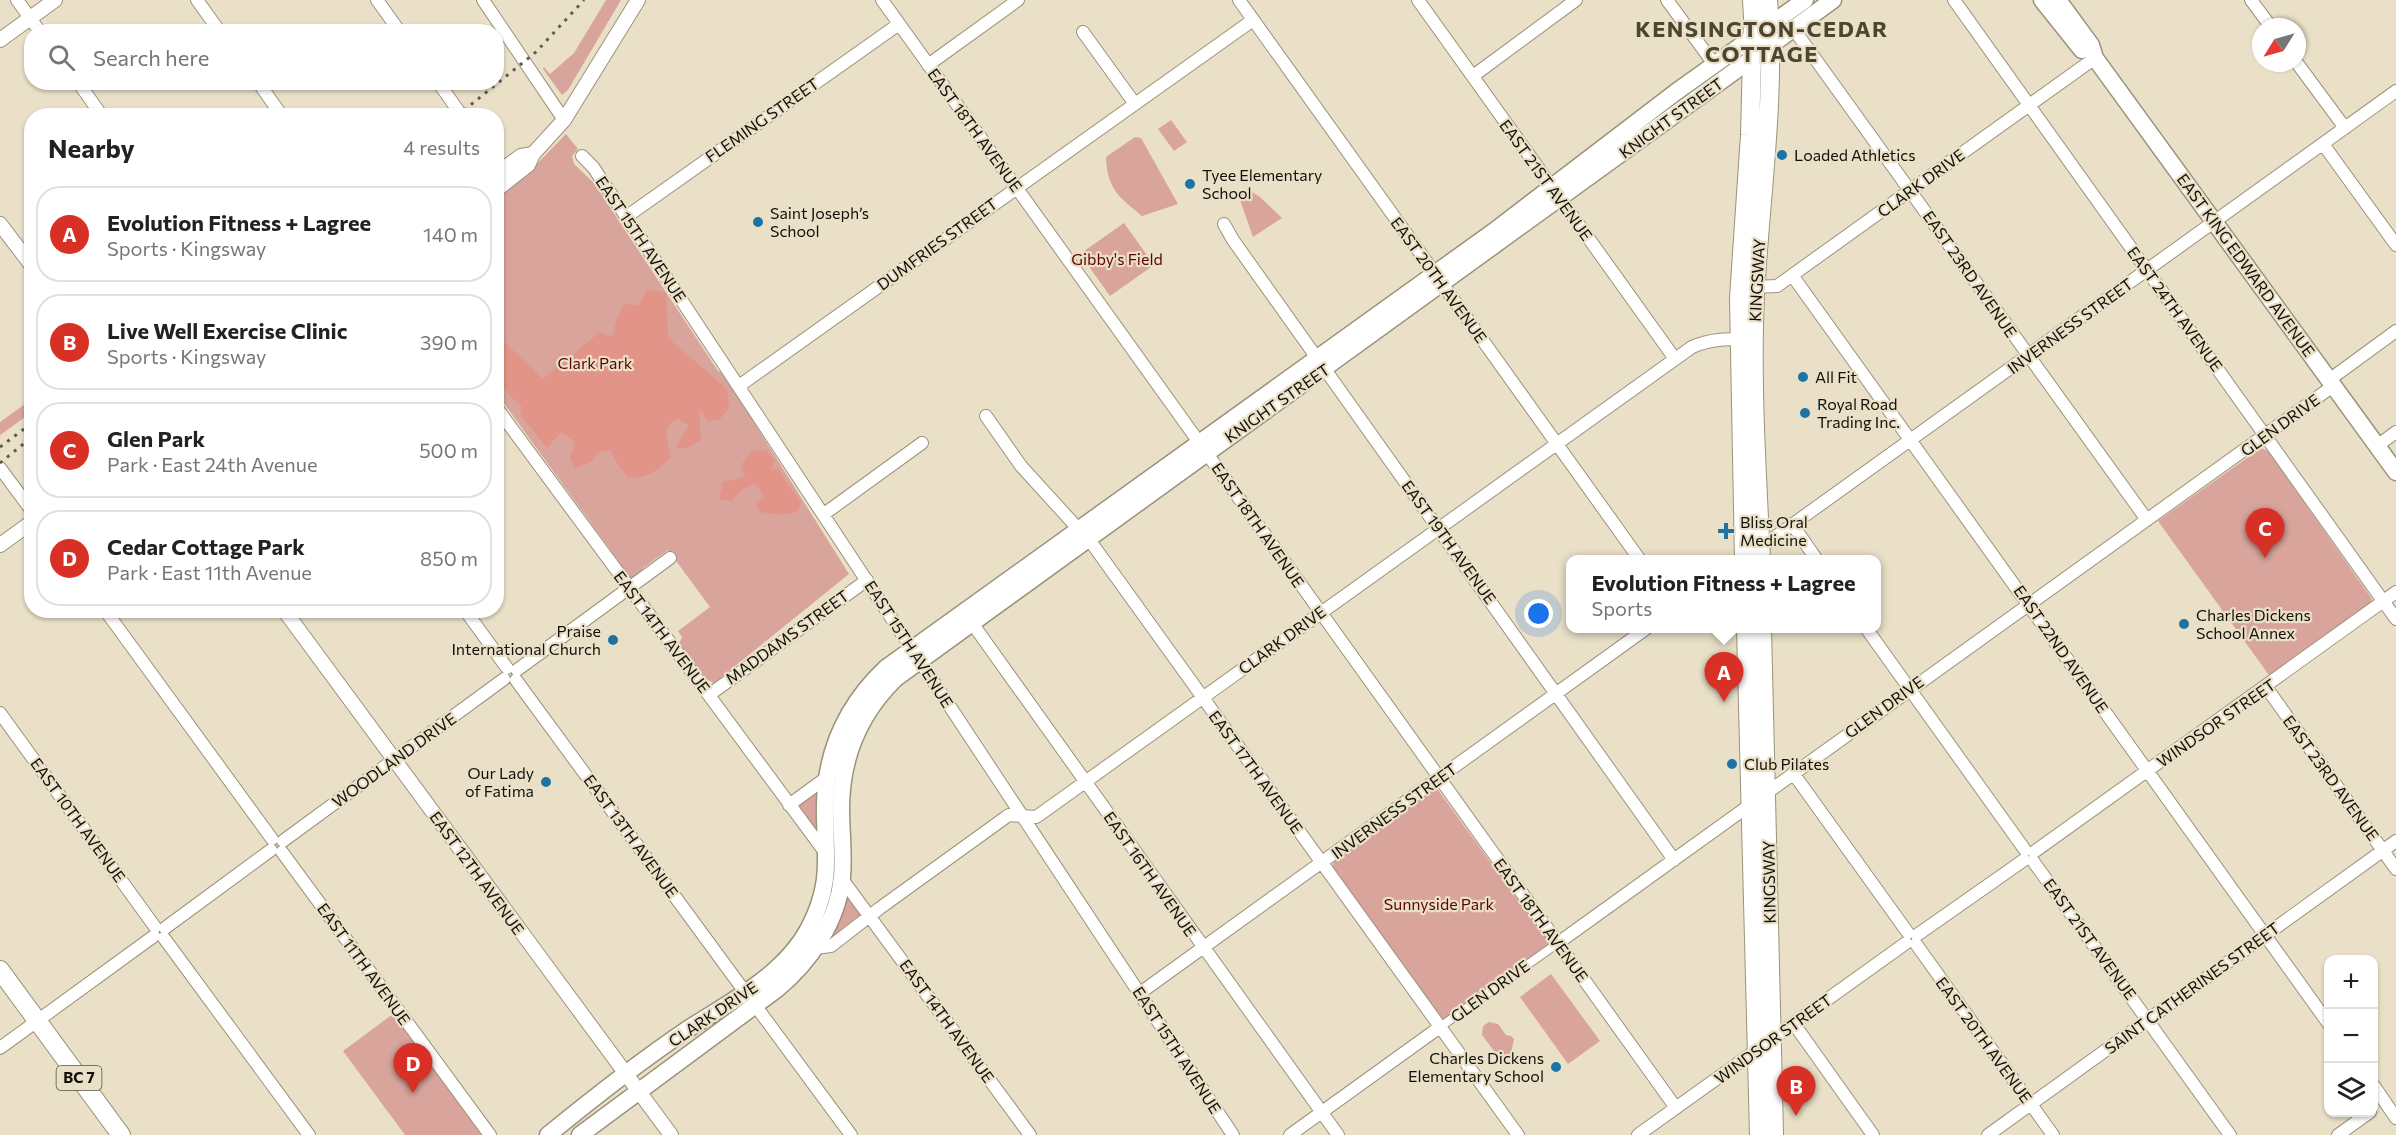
<!DOCTYPE html>
<html lang="en">
<head>
<meta charset="utf-8">
<style>
  body { margin:0; font-family:Commissioner,sans-serif; background:#f2f2f2; color:#222 }
  .controls { position:absolute; right:18px; bottom:18px; display:grid; overflow:hidden; border-radius:12px; box-shadow:0 2px 4px #0004 }
  .controls button { width:54px; height:54px; display:grid; place-items:center; padding:0; border:0; border-bottom:2px solid #e0e0e0; background:#fff; color:#222; font:30px sans-serif }
  .compass { position:absolute; left:2252px; top:18px; width:54px; height:54px; border-radius:50%; background:#fff; box-shadow:0 2px 4px #0004; rotate:233deg }
  .you { position:absolute; left:1539px; top:614px; width:21px; height:21px; margin:-15px; border:4px solid #fff; border-radius:50%; background:#1a73e8; box-shadow:0 0 0 9px #1a73e833 }
  .badge { display:grid; place-items:center; width:39px; height:39px; border-radius:50%; background:#d93025; color:#fff; font-size:20px; font-weight:700 }
  .pin { position:absolute; translate:-50% -50px; filter:drop-shadow(0 2px 3px #0008) }
  .pin::after { content:''; position:absolute; top:32px; width:21px; height:18px; background:inherit; clip-path:polygon(0 0,100% 0,50% 100%) }
  .popup { position:absolute; left:1566px; top:555px; width:315px; height:78px; box-sizing:border-box; display:grid; place-content:center; border-radius:12px; background:#fff; filter:drop-shadow(0 2px 4px #0005); font-size:20px; white-space:nowrap; color:#767676 }
  .popup b { font-size:22px; color:#222 }
  .popup::after { content:''; position:absolute; left:50%; top:100%; margin-left:-12px; border:12px solid transparent; border-top-color:#fff }
  .list { margin:0; padding:0; list-style:none }
  h2 { display:flex; justify-content:space-between; align-items:center; height:78px; margin:0; padding:0 24px; font-size:26px }
  h2 small { font-size:20px; font-weight:400; color:#767676 }
  .list li { display:grid; grid-template-columns:39px 1fr auto; gap:18px; align-items:center; box-sizing:border-box; height:96px; margin:0 12px 12px; padding:0 12px; border:2px solid #e0e0e0; border-radius:24px }
  .list b { display:block; font-size:22px; white-space:nowrap }
  .list p { margin:0; font-size:20px; white-space:nowrap; color:#767676 }
  .list em { font-size:20px; font-style:normal; color:#767676 }
  .icon { flex:none; width:33px; height:33px; fill:none; stroke:currentColor; stroke-width:2; stroke-linecap:round; stroke-linejoin:round }
  .map { position:relative; flex:none; width:2396px; height:1135px; overflow:hidden }
  .search { position:absolute; background:#fff; box-shadow:0 2px 4px #0004; left:24px; top:24px; width:480px; height:66px; display:flex; align-items:center; gap:15px; box-sizing:border-box; padding:0 21px; border-radius:24px; color:#767676; font-size:22px }
  .panel { position:absolute; background:#fff; box-shadow:0 2px 4px #0004; left:24px; top:108px; width:480px; height:510px; border-radius:24px }
  .map>svg:first-child { display:block }
</style>
</head>
<body>
<div class="map">
<svg width="2396" height="1135" viewBox="0 0 2396 1135">
  <rect width="100%" height="100%" fill="#eae0c8"/>
  <path fill="#d9a49b" d="M606,0H621L568,90L562,95L543,69L544,67L550,74L574,53Z
    M1171,120L1187,142L1174,151L1158,129Z
    M566,134L578,149L572,156L574,164L594,183L718,371L723,373L849,574L714,683L706,679L679,644L682,637L678,631L710,607L668,550L643,568C641,574 636,579 629,578L621,570L620,563L497,394V197L529,172Z
    M1135,137L1141,138L1178,204L1142,216C1119,197 1107,189 1106,157Z
    M1247,189L1260,197L1282,218L1253,237L1239,197L1242,191Z
    M1124,223L1154,265L1110,296L1080,254Z
    M28,402L31,406V413L0,435V422Z
    M2261,448L2268,451L2372,599L2369,605L2271,678L2158,521Z
    M815,790L819,792L818,834L798,805Z
    M1438,790L1552,947L1445,1027L1332,867L1334,862L1432,791Z
    M848,897L862,916L831,939L845,899Z
    M1551,974L1600,1041L1568,1064L1520,997Z
    M393,1014L482,1135H405L343,1051Z
    M1489,1022L1498,1024L1506,1035L1511,1036L1514,1039L1511,1053L1506,1057L1497,1055L1482,1035L1483,1026Z"/>
  <path fill="#e19487" d="M647,289L666,293L668,338L727,389L729,408L719,420L708,421L699,409L701,440L685,449L676,447L689,425L678,419L670,423L666,434L671,458C658,469 646,481 628,477L617,463L611,450L598,452L592,461L575,469L570,457L575,442L561,432L547,448L520,414L522,407L510,396L497,380V335L543,379L600,332L612,337L617,318L624,304L639,305Z
    M753,450L767,451L775,462L771,470L778,468L789,487L801,501L797,512L781,515L761,512L756,504L765,497L754,483L743,489L731,501L719,499L723,482L745,477L741,465Z"/>
  <g fill="none" stroke-linecap="round" stroke-linejoin="round">
    <g stroke="#9b927b" stroke-width="10">
      <path id="pedestrian" d="M1440,1027L1558,943"/>
    </g>
    <g stroke="#9b927b" stroke-width="14">
      <path id="minor" d="M17,0L40,32
        M197,0L220,32
        M377,0L400,32
        M483,0L564,120
        M882,0L1676,1108
        M1239,0L1640,560
        M1418,0L1675,359
        M1667,0L1714,64
        M1954,0L2396,619
        M2251,0L2271,27
        M1793,28L2147,520
        M1083,32L1135,104
        M2297,63L2345,128
        M928,65L1018,0
        M1473,76L1576,0
        M78,82L102,116
        M258,82L282,116
        M438,82L462,116
        M2323,144L2396,245
        M582,156L593,167L641,239L1233,1135
        M626,217L899,24
        M1224,224L1233,240L1674,860
        M1792,275L2328,1023
        M1750,287L1777,286L2095,58
        M2329,380L2396,331
        M739,386L1253,20
        M496,407L827,855
        M986,416L1021,466L1093,545L1518,1135
        M2377,446L2396,432
        M0,468L32,511
        M824,514L922,443
        M1792,524L1817,560
        M1757,550L2396,91
        M105,610L272,839
        M465,610L507,668
        M967,616L1338,1135
        M1866,628L2025,850
        M517,670L670,558
        M516,680L745,992
        M2266,687L2396,869
        M709,695L867,580
        M0,713L155,927
        M1793,773L1908,933
        M789,805L826,778
        M283,841L504,679
        M282,852L490,1135
        M2034,852L2396,592
        M2033,861L2230,1135
        M842,879L1030,1135
        M165,928L271,850
        M1917,935L2024,860
        M164,938L309,1135
        M1558,943L2333,386
        M1916,944L2053,1135
        M815,948L831,946L880,908L1006,817L1009,815L1036,817L1039,815L1692,347C1710,339 1727,339 1746,339
        M1140,993L1647,628
        M755,1005L851,1135
        M1794,1024L1873,1135
        M0,1048L154,936
        M2374,1086L2396,1118
        M1290,1135L1440,1027
        M1638,1135L1906,943
        M1988,1135L2396,841
        M2338,1135L2370,1112"/>
    </g>
    <g stroke="#9b927b" stroke-width="16">
      <path id="tertiary" d="M0,40L55,0
        M496,174L521,156L533,154
        M496,190L528,165L533,154L564,120L638,0
        M0,224L32,266
        M0,545L32,522
        M284,610L671,1135"/>
    </g>
    <g stroke="#9b927b" stroke-width="19">
      <path id="secondary" d="M2042,0L2082,50
        M2058,0L2091,45L2095,58L2396,472
        M548,1135C592,1099 638,1063 685,1031C729,1002 784,976 809,928C834,880 824,853 825,804C826,750 848,704 886,668L1493,232L1676,92L1805,0
        M580,1135L777,989C810,962 838,921 842,877C844,854 841,831 841,809C841,757 859,714 896,678L1833,0"/>
    </g>
    <g stroke="#9b927b" stroke-width="20">
      <path id="primary" d="M1744,560L1739,298L1750,135L1753,17L1752,0
        M1761,560C1757,472 1751,383 1755,296C1760,198 1776,98 1768,0
        M1746,628L1759,1135
        M1762,628L1774,1135
        M0,970L121,1135"/>
    </g>
    <use href="#pedestrian" stroke="#fff" stroke-width="8"/>
    <use href="#minor" stroke="#fff" stroke-width="12"/>
    <use href="#tertiary" stroke="#fff" stroke-width="14"/>
    <use href="#secondary" stroke="#fff" stroke-width="16"/>
    <use href="#primary" stroke="#fff" stroke-width="18"/>
    <path stroke="#615b4d" stroke-width="3" stroke-dasharray="3 6" stroke-linecap="butt" d="M457,116L536,52L584,0
      M0,447L32,423
      M0,463L32,437"/>
  </g>
  <g fill="#1d74a4" stroke="#eae0c8" stroke-width="2">
    <circle cx="1782" cy="155" r="6"/>
    <circle cx="1190" cy="184" r="6"/>
    <circle cx="758" cy="222" r="6"/>
    <circle cx="1803" cy="377" r="6"/>
    <circle cx="1805" cy="413" r="6"/>
    <path d="M1723 522h6v6h6v6h-6v6h-6v-6h-6v-6h6z"/>
    <circle cx="2184" cy="624" r="6"/>
    <circle cx="613" cy="640" r="6"/>
    <circle cx="1732" cy="764" r="6"/>
    <circle cx="546" cy="782" r="6"/>
    <circle cx="1556" cy="1067" r="6"/>
  </g>
  <g text-anchor="middle" stroke-width="4.5" stroke-linejoin="round" paint-order="stroke">
    <rect fill="#eae0c8" stroke="#544e42" stroke-width="1.5" x="56.5" y="1066" width="45" height="24" rx="4.5"/>
    <g font-size="15" font-weight="bold" fill="#131008">
      <text x="79" y="1083">BC 7</text>
    </g>
    <g font-size="16" fill="#131008" stroke="#eae0c8">
      <text transform="translate(1671 118) rotate(-36)" y="6">KNIGHT STREET</text>
      <text transform="translate(762 120) rotate(-35)" y="6">FLEMING STREET</text>
      <text transform="translate(975 130) rotate(54)" y="6">EAST 18TH AVENUE</text>
      <text transform="translate(1546 180) rotate(54)" y="6">EAST 21ST AVENUE</text>
      <text transform="translate(1921 183) rotate(-36)" y="6">CLARK DRIVE</text>
      <text transform="translate(641 239) rotate(56)" y="6">EAST 15TH AVENUE</text>
      <text transform="translate(937 244) rotate(-36)" y="6">DUMFRIES STREET</text>
      <text transform="translate(2246 265) rotate(54)" y="6">EAST KING EDWARD AVENUE</text>
      <text transform="translate(1970 274) rotate(55)" y="6">EAST 23RD AVENUE</text>
      <text transform="translate(1439 280) rotate(54)" y="6">EAST 20TH AVENUE</text>
      <text transform="translate(1757 280) rotate(-87)" y="6">KINGSWAY</text>
      <text transform="translate(2175 309) rotate(54)" y="6">EAST 24TH AVENUE</text>
      <text transform="translate(2070 326) rotate(-36)" y="6">INVERNESS STREET</text>
      <text transform="translate(1277 403) rotate(-35)" y="6">KNIGHT STREET</text>
      <text transform="translate(2280 425) rotate(-36)" y="6">GLEN DRIVE</text>
      <text transform="translate(1258 525) rotate(55)" y="6">EAST 18TH AVENUE</text>
      <text transform="translate(1449 542) rotate(54)" y="6">EAST 19TH AVENUE</text>
      <text transform="translate(662 632) rotate(53)" y="6">EAST 14TH AVENUE</text>
      <text transform="translate(787 637) rotate(-36)" y="6">MADDAMS STREET</text>
      <text transform="translate(1282 640) rotate(-36)" y="6">CLARK DRIVE</text>
      <text transform="translate(909 644) rotate(57)" y="6">EAST 15TH AVENUE</text>
      <text transform="translate(2061 649) rotate(55)" y="6">EAST 22ND AVENUE</text>
      <text transform="translate(1884 707) rotate(-36)" y="6">GLEN DRIVE</text>
      <text transform="translate(2216 723) rotate(-35)" y="6">WINDSOR STREET</text>
      <text transform="translate(394 760) rotate(-36)" y="6">WOODLAND DRIVE</text>
      <text transform="translate(1256 772) rotate(54)" y="6">EAST 17TH AVENUE</text>
      <text transform="translate(2331 778) rotate(54)" y="6">EAST 23RD AVENUE</text>
      <text transform="translate(1394 811) rotate(-36)" y="6">INVERNESS STREET</text>
      <text transform="translate(78 820) rotate(54)" y="6">EAST 10TH AVENUE</text>
      <text transform="translate(631 836) rotate(54)" y="6">EAST 13TH AVENUE</text>
      <text transform="translate(477 873) rotate(54)" y="6">EAST 12TH AVENUE</text>
      <text transform="translate(1150 874) rotate(55)" y="6">EAST 16TH AVENUE</text>
      <text transform="translate(1769 882) rotate(-91)" y="6">KINGSWAY</text>
      <text transform="translate(1541 920) rotate(54)" y="6">EAST 18TH AVENUE</text>
      <text transform="translate(2090 939) rotate(54)" y="6">EAST 21ST AVENUE</text>
      <text transform="translate(364 964) rotate(54)" y="6">EAST 11TH AVENUE</text>
      <text transform="translate(2192 988) rotate(-36)" y="6">SAINT CATHERINES STREET</text>
      <text transform="translate(1490 991) rotate(-36)" y="6">GLEN DRIVE</text>
      <text transform="translate(713 1014) rotate(-34)" y="6">CLARK DRIVE</text>
      <text transform="translate(947 1021) rotate(54)" y="6">EAST 14TH AVENUE</text>
      <text transform="translate(1773 1039) rotate(-36)" y="6">WINDSOR STREET</text>
      <text transform="translate(1984 1040) rotate(54)" y="6">EAST 20TH AVENUE</text>
      <text transform="translate(1177 1050) rotate(57)" y="6">EAST 15TH AVENUE</text>
    </g>
    <g font-size="16" fill="#131008" stroke="#eae0c8" text-anchor="start">
      <text x="1794" y="161">Loaded Athletics</text>
      <text x="1202" y="181">Tyee Elementary<tspan x="1202" dy="18">School</tspan></text>
      <text x="770" y="219">Saint Joseph’s<tspan x="770" dy="18">School</tspan></text>
      <text x="1815" y="383">All Fit</text>
      <text x="1817" y="410">Royal Road<tspan x="1817" dy="18">Trading Inc.</tspan></text>
      <text x="1740" y="528">Bliss Oral<tspan x="1740" dy="18">Medicine</tspan></text>
      <text x="2196" y="621">Charles Dickens<tspan x="2196" dy="18">School Annex</tspan></text>
      <text x="601" y="637" text-anchor="end">Praise<tspan x="601" dy="18">International Church</tspan></text>
      <text x="1744" y="770">Club Pilates</text>
      <text x="534" y="779" text-anchor="end">Our Lady<tspan x="534" dy="18">of Fatima</tspan></text>
      <text x="1544" y="1064" text-anchor="end">Charles Dickens<tspan x="1544" dy="18">Elementary School</tspan></text>
    </g>
    <g font-size="16" fill="#610200" stroke="#eae0c8">
      <text x="1117" y="265">Gibby's Field</text>
      <text x="595" y="369">Clark Park</text>
      <text x="1439" y="910">Sunnyside Park</text>
    </g>
    <g font-size="22" font-weight="bold" letter-spacing="1.5" fill="#4d4530" stroke="#eae0c8">
      <text x="1762" y="37">KENSINGTON-CEDAR<tspan x="1762" dy="25">COTTAGE</tspan></text>
    </g>
  </g>
</svg>
<div class="controls">
<button>+</button>
<button>−</button>
<button><svg class="icon" aria-label="layers" viewBox="0 0 24 24"><path d="M12 4l9 5-9 5-9-5zM3 14l9 5 9-5"/></svg></button>
</div>
<svg class="compass" viewBox="-18 -18 36 36"><path d="M0-13l5 13h-10z" fill="#e53935"/><path d="M0 13l5-13h-10z" fill="#767676"/></svg>
<div class="you"></div>
<div class="pin badge" style="left:1724px;top:702px">A</div>
<div class="popup"><b>Evolution Fitness + Lagree</b>Sports</div>
<div class="pin badge" style="left:1796px;top:1116px">B</div>
<div class="pin badge" style="left:2265px;top:558px">C</div>
<div class="pin badge" style="left:413px;top:1093px">D</div>
<div class="search"><svg class="icon" aria-label="search" viewBox="0 0 24 24"><circle cx="10" cy="10" r="6"/><path d="M15 15l6 6"/></svg>Search here</div>
<section class="panel">
<h2>Nearby<small>4 results</small></h2>
<ul class="list">
<li><span class="badge">A</span><div><b>Evolution Fitness + Lagree</b><p>Sports · Kingsway</p></div><em>140 m</em></li>
<li><span class="badge">B</span><div><b>Live Well Exercise Clinic</b><p>Sports · Kingsway</p></div><em>390 m</em></li>
<li><span class="badge">C</span><div><b>Glen Park</b><p>Park · East 24th Avenue</p></div><em>500 m</em></li>
<li><span class="badge">D</span><div><b>Cedar Cottage Park</b><p>Park · East 11th Avenue</p></div><em>850 m</em></li>
</ul>
</section>
</div>
</body>
</html>
